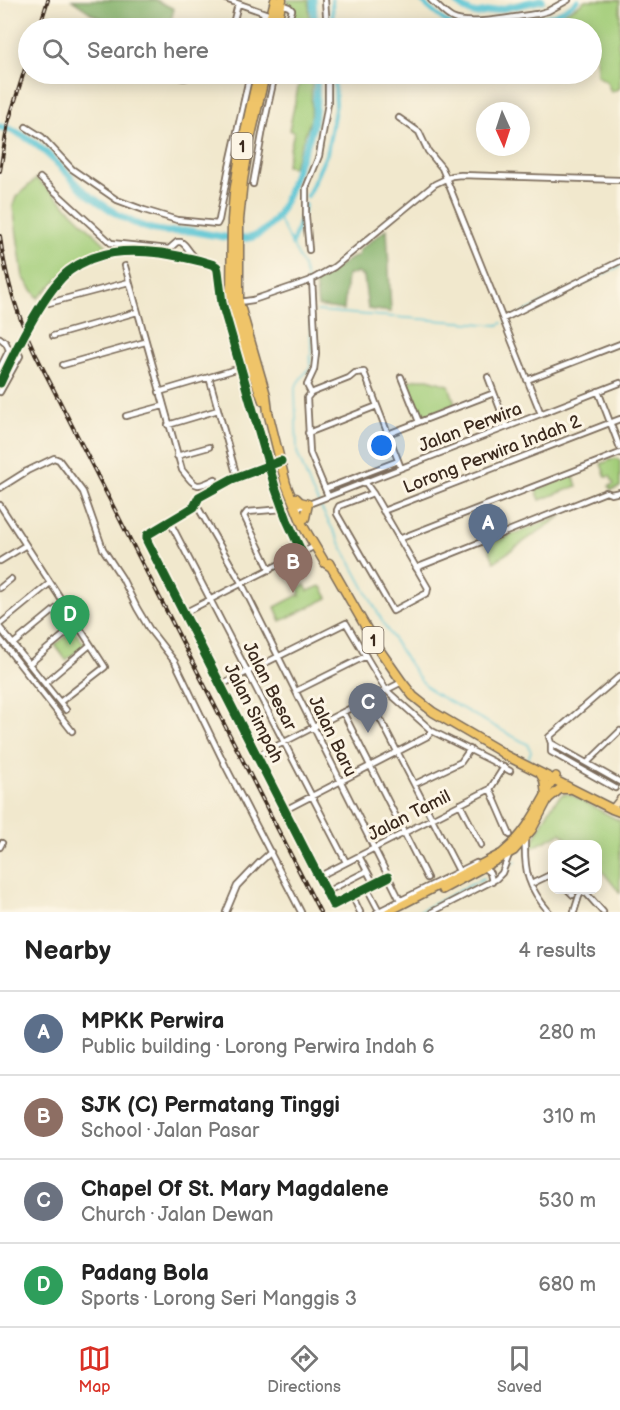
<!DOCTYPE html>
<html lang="en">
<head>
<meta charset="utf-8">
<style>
  body { margin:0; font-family:"Balsamiq Sans",sans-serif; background:#f2f2f2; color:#222 }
  .controls { position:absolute; right:18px; bottom:18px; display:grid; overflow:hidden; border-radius:12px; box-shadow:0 3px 15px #0003 }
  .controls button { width:54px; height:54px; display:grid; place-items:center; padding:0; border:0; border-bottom:2px solid #e0e0e0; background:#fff; color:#222; font:30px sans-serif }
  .compass { position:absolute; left:476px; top:102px; width:54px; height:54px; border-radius:50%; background:#fff; box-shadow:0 3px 15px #0003; rotate:177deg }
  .you { position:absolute; left:382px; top:446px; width:21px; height:21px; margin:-15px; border:4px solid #fff; border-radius:50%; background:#1a73e8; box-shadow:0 0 0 9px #1a73e833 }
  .badge { display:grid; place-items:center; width:39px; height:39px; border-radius:50%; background:#d93025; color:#fff; font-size:20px; font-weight:700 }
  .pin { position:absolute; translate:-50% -50px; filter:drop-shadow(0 2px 3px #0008) }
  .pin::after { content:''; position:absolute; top:32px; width:21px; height:18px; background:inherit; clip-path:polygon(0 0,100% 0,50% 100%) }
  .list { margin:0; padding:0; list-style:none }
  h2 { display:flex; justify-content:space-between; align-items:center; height:78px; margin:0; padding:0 24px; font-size:26px }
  h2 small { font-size:20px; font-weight:400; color:#767676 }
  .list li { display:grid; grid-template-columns:39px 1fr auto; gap:18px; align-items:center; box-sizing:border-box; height:84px; padding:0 24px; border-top:2px solid #e0e0e0 }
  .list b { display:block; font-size:22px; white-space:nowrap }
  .list p { margin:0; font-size:20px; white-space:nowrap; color:#767676 }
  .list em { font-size:20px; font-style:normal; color:#767676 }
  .icon { flex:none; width:33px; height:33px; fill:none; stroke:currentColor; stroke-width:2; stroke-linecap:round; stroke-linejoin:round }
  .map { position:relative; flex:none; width:620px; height:912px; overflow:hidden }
  .search { position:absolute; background:#fff; box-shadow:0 3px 15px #0003; left:18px; right:18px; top:18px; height:66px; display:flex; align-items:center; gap:15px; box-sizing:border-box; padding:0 21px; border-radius:33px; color:#767676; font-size:22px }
  .sheet { height:414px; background:#fff }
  nav { display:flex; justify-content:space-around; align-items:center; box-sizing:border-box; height:84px; border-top:2px solid #e0e0e0; background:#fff; font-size:16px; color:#767676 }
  nav a { display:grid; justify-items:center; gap:3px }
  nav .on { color:#d93025 }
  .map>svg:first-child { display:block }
</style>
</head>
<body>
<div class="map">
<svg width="620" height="912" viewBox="0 0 620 912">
  <rect width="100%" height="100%" fill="#fcf5e5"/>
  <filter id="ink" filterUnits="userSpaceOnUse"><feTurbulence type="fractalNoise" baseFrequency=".0167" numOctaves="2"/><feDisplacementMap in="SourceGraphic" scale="12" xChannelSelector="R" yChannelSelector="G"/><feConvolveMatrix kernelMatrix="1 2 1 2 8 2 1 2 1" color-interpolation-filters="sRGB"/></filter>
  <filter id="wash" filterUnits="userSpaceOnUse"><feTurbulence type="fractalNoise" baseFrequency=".008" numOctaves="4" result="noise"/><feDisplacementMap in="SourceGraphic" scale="24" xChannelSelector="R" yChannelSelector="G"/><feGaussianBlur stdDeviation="1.35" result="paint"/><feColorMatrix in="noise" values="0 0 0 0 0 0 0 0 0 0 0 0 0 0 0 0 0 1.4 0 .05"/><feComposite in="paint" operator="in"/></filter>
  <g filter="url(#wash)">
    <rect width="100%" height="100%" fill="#f1e8cd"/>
    <path fill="#a3cd79" stroke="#6f7c4c" stroke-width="1.5" d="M287,0H309L310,28H290L295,11L292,10L293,8L287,2Z
      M585,0H620V37L618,43L620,54V88L611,92L607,82L597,75L595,30H592V33V28H554L550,21L582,3Z
      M301,74H312L311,119L293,167L286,166L294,132L289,130Z
      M36,179L55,195L110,249C80,256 60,277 38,298L23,277L13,206L16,197Z
      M417,379H428L449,385L455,404L422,417L407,382Z
      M615,458L620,460V487L611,490L609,486L614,484L610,476L606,477L601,464Z
      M573,475L577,486L540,500L536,490Z
      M563,515L494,562L487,544Z
      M305,585L308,591L320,586L322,587L328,598L281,621L275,607L298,595L300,596L299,593L300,592L298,588Z
      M74,630L85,645L66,660L55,645Z
      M563,794H570L620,821V893L598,866V844H572L561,833L530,849C536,835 550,802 563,794Z"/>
    <path fill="#82b069" stroke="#5e6d44" stroke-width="1.5" d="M72,0H156L174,9L169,28H125L94,15Z
      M387,229L391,312L368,309L364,277L358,273L347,275L344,310L318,306L315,283L350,259L358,256L359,250Z"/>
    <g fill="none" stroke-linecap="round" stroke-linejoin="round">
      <path stroke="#59c4d4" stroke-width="1.5" d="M277,216L303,266L309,288L311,349L310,367L298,382L295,389L297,452L312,491L386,628L402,653L421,681L434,693L527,744L531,751L528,759
        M317,311L498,325L502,323
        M506,321L620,266
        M511,864L516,861
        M418,912L484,878"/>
      <path stroke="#59c4d4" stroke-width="4" d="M332,0L333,28
        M419,0C428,7 442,21 452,25C465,31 530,22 545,17C557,14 568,8 578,0
        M307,197L327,153L336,104L334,74
        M292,244L305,205"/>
      <path stroke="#59c4d4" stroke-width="7" d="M313,0L315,28
        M455,0C461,8 467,12 477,14L542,0
        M0,127C27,132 48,154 67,173C74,181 81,189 89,195C111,211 136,228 162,231C171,233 181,230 190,231C205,233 239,242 253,237C283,225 288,189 299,162C303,151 310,140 312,128C317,111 316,91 317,74"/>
    </g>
  </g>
  <g filter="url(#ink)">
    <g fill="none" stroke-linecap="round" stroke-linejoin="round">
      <g stroke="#7b6c5b" stroke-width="8">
        <path id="street" d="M228,0L271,15
          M325,0L327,28
          M431,0C438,6 444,14 452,18C470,27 516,16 537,14L548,11L568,0
          M281,4L289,7L292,10L286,28
          M199,28L200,26L206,24L219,28
          M232,28L238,4
          M261,28L264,13
          M165,74L184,78L188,77L190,74
          M399,118L419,132L428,151L442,168L541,414
          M26,127L42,137L72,169L117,200L144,210L177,220L217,224L219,220L228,172L250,74
          M40,178L111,243L169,249L177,242H181C188,246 189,254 197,258
          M253,184L263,129L275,74
          M309,250L306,216V188L319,156L328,103V74
          M90,258C100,255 110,251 121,251C142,250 200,256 217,267L222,303L275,487L287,520L302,553
          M125,266L182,470C196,487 195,489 215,479
          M239,302L253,300L309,281L334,267L435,184L452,176L461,175L620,180
          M49,303L129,282
          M503,319L620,261
          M53,336L137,312
          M0,338L6,343L9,350
          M63,365L145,342
          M0,368L9,350L16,349L20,356L0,392
          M209,377L235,470
          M401,377L419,422
          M488,377L507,427
          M527,380L620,344
          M598,391L620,448
          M159,392L250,365
          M311,393L307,385L314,370L316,353L312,279
          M126,416L163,406
          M168,425L218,410
          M308,433L377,406
          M388,434L494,393
          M177,456L209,447
          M281,461L232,479L199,497L194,507L147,535V541L333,905L388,877
          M365,482L373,493L428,588L427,593L393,611L337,514V510L339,506L373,493
          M0,488L27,471L54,458L59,460L83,492L103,549L122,578L137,608L150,630L175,662L226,767L301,912
          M325,489L398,461
          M328,496L310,453L307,398L311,393L349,378L355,373L364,372L401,468
          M196,504L242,584L400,900
          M0,505L105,667L60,702
          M296,509L620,383
          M383,511L620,419
          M170,522L346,862
          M399,539L620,453
          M0,561L26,545
          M416,568L606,492L611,494L620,492
          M270,570L244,516L247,512L283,509
          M0,588L11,579
          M184,613L315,546
          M0,624L50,583
          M0,628L66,710
          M0,639L72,731
          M13,644L63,603
          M29,664L77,624
          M620,676L549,737L551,743L620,782
          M45,683L90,645
          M221,685L346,623L386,690L432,731L492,761L510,771
          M296,691L366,656
          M370,699L459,871
          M343,712L427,878
          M551,743V752L615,788
          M257,756L402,682
          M588,762L620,731
          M415,784L461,762L470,749
          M490,789L510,835
          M460,804L481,845
          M285,810L428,736L432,731
          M525,840C524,872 528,887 549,912
          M0,847L2,843
          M359,856L374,884
          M484,868L490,873L492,882
          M318,877L490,789L504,767
          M531,884L552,874
          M367,888L377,907
          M568,890L573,895
          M326,892L367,871
          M352,895L360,912
          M226,912L237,886L259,863L271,852
          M377,912L476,863
          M432,912L496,879L502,873L509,855
          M574,912L579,896L582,892L586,893L603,912"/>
      </g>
      <g stroke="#7b6c5b" stroke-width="9">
        <path id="secondary" d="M612,809L620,799"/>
      </g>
      <g stroke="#7b6c5b" stroke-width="10">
        <path id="primary" d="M442,890L514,851L532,830L550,796
          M388,912L502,853C528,832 539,804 556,776"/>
      </g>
      <g stroke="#7b6c5b" stroke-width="11">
        <path id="highway" d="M268,28L275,0
          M276,28L282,0
          M258,74L240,155L234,193L232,220L231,294L237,320L250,365L263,401
          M265,74L249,144L243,180L239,220V302L266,395L268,412L286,484L303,526L325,563L331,567
          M296,498L300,502L308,504L305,518
          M329,563L376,645L402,682L413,696L433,712L498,750L505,755L612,809L620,812
          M540,773L544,780L546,795
          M549,798L560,789H569"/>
      </g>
      <use href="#street" stroke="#fff" stroke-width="4.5"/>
      <use href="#secondary" stroke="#f9e7c3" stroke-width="6"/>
      <use href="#primary" stroke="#efc469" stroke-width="7"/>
      <use href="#highway" stroke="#efc469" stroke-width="8"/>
      <g stroke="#3b2a1e" stroke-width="4">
        <path id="rail" d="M39,28L48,0
          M0,171L8,123L28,59
          M0,236C5,278 17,315 35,353L320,912"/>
      </g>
      <use href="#rail" stroke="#fcf5e5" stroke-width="1.5" stroke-dasharray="4.5" stroke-linecap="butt"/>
      <g stroke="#7b6c5b" stroke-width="8" stroke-linecap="butt">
        <path id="street-bridge" d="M0,383C16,350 40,299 66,274C73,268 81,263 90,258"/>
      </g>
      <use href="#street-bridge" stroke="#fff" stroke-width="4.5"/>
      <g stroke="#fcf5e5" stroke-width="13">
        <path id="cycleway" d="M0,383C14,353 44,291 69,271C97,250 128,249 161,253C179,256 197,259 214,265L217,267L218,271L222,303L275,487L287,520L302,553
          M281,461L232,479L199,497L194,507L147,535V541L333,905L388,877"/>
      </g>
      <use href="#cycleway" stroke="#1b5e20" stroke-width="9"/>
    </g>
  </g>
  <g text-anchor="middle" stroke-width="6" stroke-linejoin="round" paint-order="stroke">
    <g fill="#fcf5e5" stroke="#75675a" stroke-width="1.5">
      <rect x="231.5" y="133" width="21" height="26" rx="4.5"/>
      <rect x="362.5" y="627" width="21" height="26" rx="4.5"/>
    </g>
    <g font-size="16" font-weight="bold" fill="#3b2a1e">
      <text x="242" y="152">1</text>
      <text x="373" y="646">1</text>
    </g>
    <g font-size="18" fill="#3b2a1e" stroke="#fcf5e5">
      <text transform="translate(470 427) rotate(-21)" y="6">Jalan Perwira</text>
      <text transform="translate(492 454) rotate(-21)" y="6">Lorong Perwira Indah 2</text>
      <text transform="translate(270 686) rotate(63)" y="6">Jalan Besar</text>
      <text transform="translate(254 713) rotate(63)" y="6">Jalan Simpah</text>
      <text transform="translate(333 736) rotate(64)" y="6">Jalan Baru</text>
      <text transform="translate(409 815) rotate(-27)" y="6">Jalan Tamil</text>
    </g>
  </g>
</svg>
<div class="controls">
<button><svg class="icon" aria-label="layers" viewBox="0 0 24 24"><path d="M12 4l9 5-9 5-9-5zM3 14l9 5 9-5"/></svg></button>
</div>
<svg class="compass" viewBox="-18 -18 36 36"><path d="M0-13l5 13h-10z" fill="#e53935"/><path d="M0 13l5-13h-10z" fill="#767676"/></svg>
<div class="you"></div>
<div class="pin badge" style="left:488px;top:554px;background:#5c6f8a">A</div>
<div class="pin badge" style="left:293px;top:593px;background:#8d6e63">B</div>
<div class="pin badge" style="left:368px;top:733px;background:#6b7280">C</div>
<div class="pin badge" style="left:70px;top:645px;background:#2e9e5b">D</div>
<div class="search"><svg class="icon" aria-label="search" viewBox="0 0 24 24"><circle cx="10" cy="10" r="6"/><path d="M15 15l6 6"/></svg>Search here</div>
</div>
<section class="sheet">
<h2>Nearby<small>4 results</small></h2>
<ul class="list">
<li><span class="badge" style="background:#5c6f8a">A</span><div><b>MPKK Perwira</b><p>Public building · Lorong Perwira Indah 6</p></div><em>280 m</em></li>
<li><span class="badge" style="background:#8d6e63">B</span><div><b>SJK (C) Permatang Tinggi</b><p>School · Jalan Pasar</p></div><em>310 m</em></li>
<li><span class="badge" style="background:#6b7280">C</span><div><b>Chapel Of St. Mary Magdalene</b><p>Church · Jalan Dewan</p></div><em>530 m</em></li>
<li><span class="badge" style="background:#2e9e5b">D</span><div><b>Padang Bola</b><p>Sports · Lorong Seri Manggis 3</p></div><em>680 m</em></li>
</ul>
</section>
<nav>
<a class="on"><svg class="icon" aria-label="map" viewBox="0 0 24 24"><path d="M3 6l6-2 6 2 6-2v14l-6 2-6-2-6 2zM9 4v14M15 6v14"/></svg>Map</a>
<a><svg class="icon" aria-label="directions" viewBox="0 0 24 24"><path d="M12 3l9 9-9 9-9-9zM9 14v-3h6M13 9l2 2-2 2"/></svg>Directions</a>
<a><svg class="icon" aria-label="saved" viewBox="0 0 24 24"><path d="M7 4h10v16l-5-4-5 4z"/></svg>Saved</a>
</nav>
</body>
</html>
